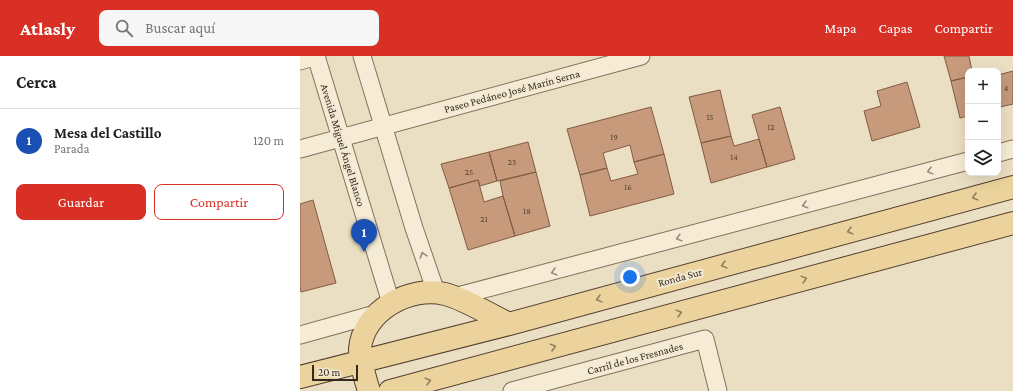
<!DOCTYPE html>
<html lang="es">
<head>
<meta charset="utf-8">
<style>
  body { margin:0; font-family:"Crimson Pro",serif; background:#f6f6f6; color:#202124 }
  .controls { position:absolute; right:12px; top:12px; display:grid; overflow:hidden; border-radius:8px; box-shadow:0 4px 16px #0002 }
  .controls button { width:36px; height:36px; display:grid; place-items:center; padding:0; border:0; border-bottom:1px solid #e0e0e0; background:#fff; color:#202124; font:20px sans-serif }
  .scale { position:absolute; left:12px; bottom:10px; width:46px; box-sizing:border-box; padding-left:4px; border:2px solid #35291e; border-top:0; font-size:11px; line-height:14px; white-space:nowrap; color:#35291e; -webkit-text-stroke:3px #f3e9d2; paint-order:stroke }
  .you { position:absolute; left:330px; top:221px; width:14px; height:14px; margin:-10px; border:3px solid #fff; border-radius:50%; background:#1a73e8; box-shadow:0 0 0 6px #1a73e833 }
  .badge { display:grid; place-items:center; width:26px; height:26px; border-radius:50%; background:#d93025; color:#fff; font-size:13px; font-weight:700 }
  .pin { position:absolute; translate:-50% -33px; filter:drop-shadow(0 1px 2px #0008) }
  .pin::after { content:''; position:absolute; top:21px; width:14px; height:12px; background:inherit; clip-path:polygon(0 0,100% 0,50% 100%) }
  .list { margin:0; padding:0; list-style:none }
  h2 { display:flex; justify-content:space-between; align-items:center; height:52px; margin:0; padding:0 16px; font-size:17px }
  h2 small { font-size:13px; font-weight:400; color:#757577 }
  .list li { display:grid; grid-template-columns:26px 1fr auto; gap:12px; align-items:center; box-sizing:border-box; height:64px; padding:0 16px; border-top:1px solid #e0e0e0 }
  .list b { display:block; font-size:15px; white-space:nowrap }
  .list p { margin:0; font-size:13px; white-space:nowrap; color:#757577 }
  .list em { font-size:13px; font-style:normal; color:#757577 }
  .actions { display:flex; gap:8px; padding:12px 16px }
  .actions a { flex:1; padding:9px 0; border:1px solid #d93025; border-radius:8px; text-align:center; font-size:14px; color:#d93025 }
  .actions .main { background:#d93025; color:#fff }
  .icon { flex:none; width:22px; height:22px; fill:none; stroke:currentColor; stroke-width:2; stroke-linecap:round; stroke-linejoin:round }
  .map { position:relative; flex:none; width:713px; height:335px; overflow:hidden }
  header { display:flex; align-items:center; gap:24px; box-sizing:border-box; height:56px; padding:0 20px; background:#d93025; color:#fff }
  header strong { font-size:19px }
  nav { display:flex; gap:22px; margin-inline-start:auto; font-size:14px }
  .search { width:280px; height:36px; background:#f6f6f6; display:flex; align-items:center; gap:10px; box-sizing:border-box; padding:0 14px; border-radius:8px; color:#757577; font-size:15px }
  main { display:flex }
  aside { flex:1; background:#fff }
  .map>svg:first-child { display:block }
</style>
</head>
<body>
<header>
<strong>Atlasly</strong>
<div class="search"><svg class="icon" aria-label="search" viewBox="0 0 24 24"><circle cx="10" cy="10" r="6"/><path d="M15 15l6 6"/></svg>Buscar aquí</div>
<nav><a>Mapa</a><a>Capas</a><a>Compartir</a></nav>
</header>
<main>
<aside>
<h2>Cerca<small></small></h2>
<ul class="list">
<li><span class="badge" style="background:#1a4fb4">1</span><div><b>Mesa del Castillo</b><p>Parada</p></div><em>120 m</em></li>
</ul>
<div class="actions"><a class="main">Guardar</a><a>Compartir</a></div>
</aside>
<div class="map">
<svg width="713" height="335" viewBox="0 0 713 335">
  <rect width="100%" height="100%" fill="#ebdfc3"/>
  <path fill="#c69a7b" stroke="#815b43" d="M644,0H669L672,15H668V21L651,25Z
    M713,15V48L700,51L698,45V19Z
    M668,21V60L660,62L651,25Z
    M607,26L620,71L572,85L564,55L581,50L577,35Z
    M420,34L431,80L401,87L389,41Z
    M351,51L364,98L334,106L330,89L303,97L307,112L280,119L267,73Z
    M480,51L495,103L467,111L452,59Z
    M431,80L434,90L459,83L467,111L411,127L401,87Z
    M228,86L236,116L197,125L189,96Z
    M189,96L197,125L180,130L178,124L149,132L141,108Z
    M364,98L374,138L290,160L280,119L307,112L311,125L338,118L334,106Z
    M236,116L250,170L215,180L203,140L200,125Z
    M178,124L184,146L203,140L215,180L168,194L149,132Z
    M13,144L36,227L1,236L0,231V148Z"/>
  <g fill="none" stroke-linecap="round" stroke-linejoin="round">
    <g stroke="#84705b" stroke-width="19">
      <path id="street" d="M16,0L91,247
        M62,0L114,172L136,236
        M0,5L17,0
        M0,93L341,0
        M698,97L713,93
        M154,241L668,105
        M0,279L79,257
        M212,335L405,283L418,335"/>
    </g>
    <g stroke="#523f2f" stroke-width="24">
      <path id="primary" d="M0,321L209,268L713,131
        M69,335C65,322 60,307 60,293C63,255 110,229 145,238C165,243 190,259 209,268
        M90,335L713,167"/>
    </g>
    <use href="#street" stroke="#f6ecd5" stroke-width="17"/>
    <use href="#primary" stroke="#ecd39d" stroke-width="22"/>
  </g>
  <defs><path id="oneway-chevron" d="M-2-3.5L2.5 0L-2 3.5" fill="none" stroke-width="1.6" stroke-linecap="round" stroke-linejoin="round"/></defs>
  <g stroke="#968a7a">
    <use href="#oneway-chevron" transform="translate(630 115) rotate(165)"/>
    <use href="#oneway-chevron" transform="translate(505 149) rotate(165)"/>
    <use href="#oneway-chevron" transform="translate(379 182) rotate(165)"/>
    <use href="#oneway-chevron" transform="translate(123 199) rotate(-108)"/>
    <use href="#oneway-chevron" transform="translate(254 216) rotate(165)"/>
  </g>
  <g stroke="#907e5e">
    <use href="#oneway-chevron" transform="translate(675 141) rotate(165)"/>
    <use href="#oneway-chevron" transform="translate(550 175) rotate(165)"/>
    <use href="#oneway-chevron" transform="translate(424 209) rotate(165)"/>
    <use href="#oneway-chevron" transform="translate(504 223) rotate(-15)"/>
    <use href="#oneway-chevron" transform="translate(299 243) rotate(165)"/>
    <use href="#oneway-chevron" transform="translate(379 257) rotate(-15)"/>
    <use href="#oneway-chevron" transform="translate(253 291) rotate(-15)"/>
    <use href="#oneway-chevron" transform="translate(128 325) rotate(-15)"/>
  </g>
  <g text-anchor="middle" stroke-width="4" stroke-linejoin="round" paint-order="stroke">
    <g font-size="9" fill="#594535">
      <text x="706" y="35">4</text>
      <text x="410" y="64">15</text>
      <text x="471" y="74">12</text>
      <text x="314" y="84">19</text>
      <text x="434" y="104">14</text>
      <text x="212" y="109">23</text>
      <text x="169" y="119">25</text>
      <text x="328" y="134">16</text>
      <text x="227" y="158">18</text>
      <text x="184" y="166">21</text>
    </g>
    <g font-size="11" fill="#35291e" stroke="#f3e9d2">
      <text transform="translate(212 35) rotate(-15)" y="4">Paseo Pedáneo José Marín Serna</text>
      <text transform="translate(43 89) rotate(73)" y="4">Avenida Miguel Ángel Blanco</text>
      <text transform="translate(380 221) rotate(-15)" y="4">Ronda Sur</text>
      <text transform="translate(335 302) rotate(-15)" y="4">Carril de los Fresnades</text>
    </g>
  </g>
</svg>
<div class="controls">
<button>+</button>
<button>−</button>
<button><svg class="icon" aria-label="layers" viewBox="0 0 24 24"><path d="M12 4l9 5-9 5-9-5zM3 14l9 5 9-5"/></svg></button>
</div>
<div class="scale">20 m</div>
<div class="you"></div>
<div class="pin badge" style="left:64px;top:196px;background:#1a4fb4">1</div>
</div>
</main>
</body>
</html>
